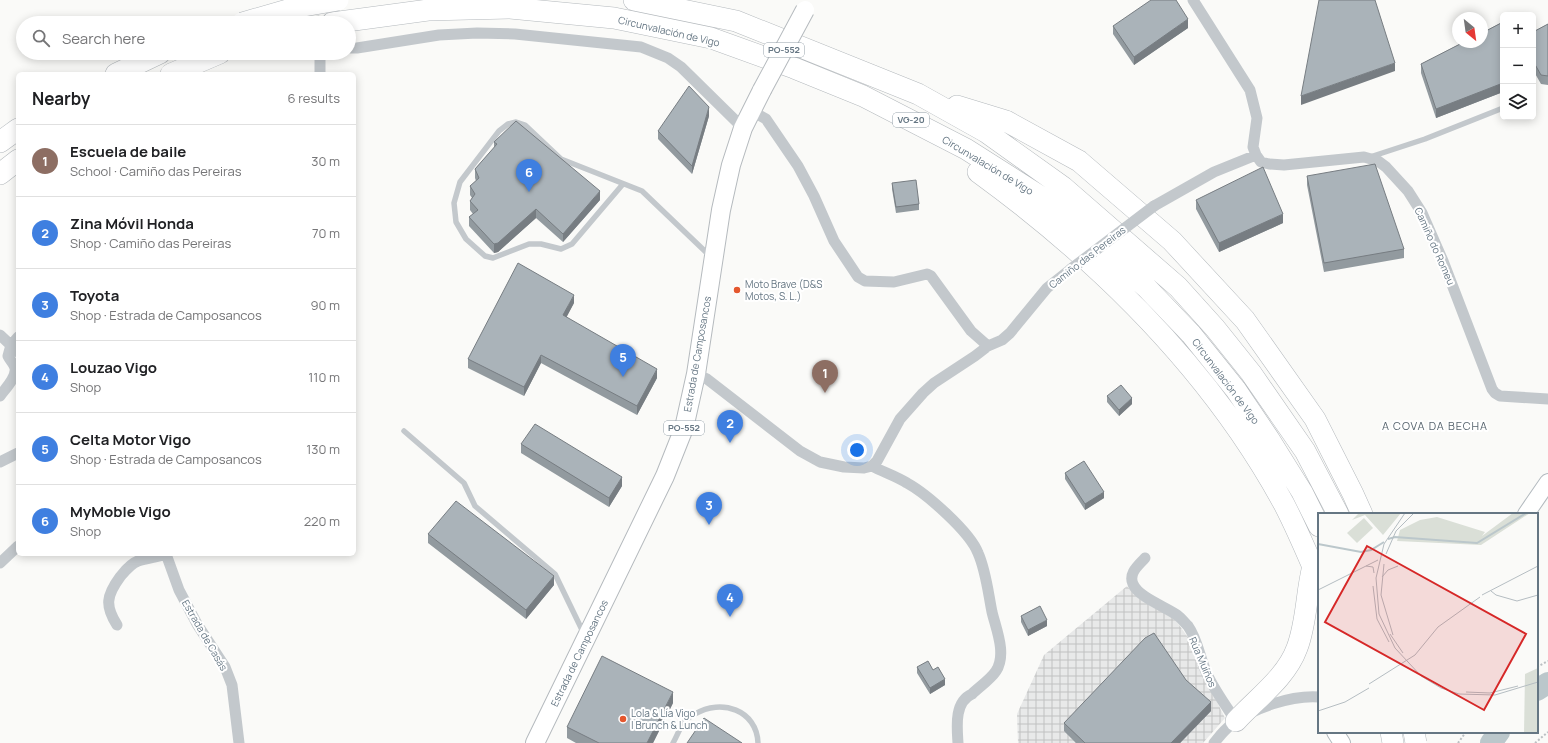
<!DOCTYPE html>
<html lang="en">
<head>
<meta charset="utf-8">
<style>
  body { margin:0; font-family:Manrope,sans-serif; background:#f6f6f6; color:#202124 }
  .controls { position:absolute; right:12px; top:12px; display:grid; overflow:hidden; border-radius:6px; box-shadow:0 2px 10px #0003 }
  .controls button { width:36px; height:36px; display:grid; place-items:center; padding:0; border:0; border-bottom:1px solid #e0e0e0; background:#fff; color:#202124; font:20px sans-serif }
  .compass { position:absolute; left:1452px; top:12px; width:36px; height:36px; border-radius:50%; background:#fff; box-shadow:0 2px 10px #0003; rotate:151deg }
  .you { position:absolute; left:857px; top:450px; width:14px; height:14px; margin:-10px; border:3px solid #fff; border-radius:50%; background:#1a73e8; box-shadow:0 0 0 6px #1a73e833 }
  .badge { display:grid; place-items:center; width:26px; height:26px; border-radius:50%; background:#e4572e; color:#fff; font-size:13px; font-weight:700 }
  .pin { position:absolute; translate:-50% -33px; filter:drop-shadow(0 1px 2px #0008) }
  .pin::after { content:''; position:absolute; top:21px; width:14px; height:12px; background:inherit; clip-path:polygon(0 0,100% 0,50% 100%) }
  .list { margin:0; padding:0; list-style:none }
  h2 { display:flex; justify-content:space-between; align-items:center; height:52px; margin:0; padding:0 16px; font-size:17px }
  h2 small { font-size:13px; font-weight:400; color:#757577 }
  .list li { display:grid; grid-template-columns:26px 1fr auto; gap:12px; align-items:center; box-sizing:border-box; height:72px; padding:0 16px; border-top:1px solid #e0e0e0 }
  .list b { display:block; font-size:15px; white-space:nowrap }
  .list p { margin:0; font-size:13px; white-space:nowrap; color:#757577 }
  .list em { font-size:13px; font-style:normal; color:#757577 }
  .icon { flex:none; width:22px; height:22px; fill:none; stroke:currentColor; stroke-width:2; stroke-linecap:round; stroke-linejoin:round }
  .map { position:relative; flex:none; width:1548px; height:743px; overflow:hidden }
  .search { position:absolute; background:#fff; box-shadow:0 2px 10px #0003; left:16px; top:16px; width:340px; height:44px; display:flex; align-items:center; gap:10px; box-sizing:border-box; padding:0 14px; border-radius:22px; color:#757577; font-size:15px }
  .panel { position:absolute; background:#fff; box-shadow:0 2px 10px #0003; left:16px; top:72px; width:340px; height:484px; border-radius:6px }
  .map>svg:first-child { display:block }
</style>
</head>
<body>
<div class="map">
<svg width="1548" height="743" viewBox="0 0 1548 743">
  <defs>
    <pattern id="industrial-grid" width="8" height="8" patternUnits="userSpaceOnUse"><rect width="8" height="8" fill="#e8e9e9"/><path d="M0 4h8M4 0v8" fill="none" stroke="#c0c1c2"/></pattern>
  </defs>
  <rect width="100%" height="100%" fill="#fafaf8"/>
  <path fill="url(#industrial-grid)" d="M1127,586L1139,598L1174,618L1195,647L1203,674L1225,718L1203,743H1018L1017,714L1044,655Z"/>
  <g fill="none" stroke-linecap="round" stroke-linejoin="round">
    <path stroke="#bbc7cb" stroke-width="22" d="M1537,690L1548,683
      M1491,743L1499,732"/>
    <path stroke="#d5d9db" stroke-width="11" stroke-dasharray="11 5.5" stroke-linecap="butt" d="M311,0L315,23"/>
    <g stroke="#b3babf" stroke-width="18">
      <path id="secondary" d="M1526,514L1548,482
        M1335,732L1342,743"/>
    </g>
    <g stroke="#b5babe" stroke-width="20">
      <path id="primary" d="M535,743L665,476L684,428L696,374L721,210L731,165L743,128L762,90"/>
    </g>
    <g stroke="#b4b9bd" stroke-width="22">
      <path id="motorway" d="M634,0L736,21L918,94L986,132L1063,187L1178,287L1215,328L1251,373L1305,451L1338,514
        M332,23L428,10L510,8L614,18L711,38L794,68L863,96L966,149L1046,200L1146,287L1191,334L1236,390L1269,439L1302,492L1319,526
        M116,74L160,53
        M171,74L220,53
        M957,106L1006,121L1079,161L1172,241L1245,320L1315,419L1353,494L1362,514
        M0,142L18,129
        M978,172C1100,261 1211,370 1284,504C1297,529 1308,555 1319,581
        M0,174L18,160
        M1236,721C1257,698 1286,678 1297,648C1307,622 1306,593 1313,566
        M1391,732L1393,743"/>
    </g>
    <path stroke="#bbbfc2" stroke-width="2" stroke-dasharray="2 2" stroke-linecap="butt" d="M1537,667L1548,661
      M1458,743L1466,732
      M1535,743L1548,732"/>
    <path stroke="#c3c8cc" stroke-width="5.5" d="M1370,157L1425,139L1503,108
      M623,184L572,244L561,249L541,244H529L493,258L485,256L466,239L456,222L454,203L460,182L499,131L508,124L516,122L525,125L561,159L642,191L710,256
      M404,431L464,483L475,506L555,574L584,634
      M673,743C677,736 680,727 685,721C687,718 692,716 695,714C721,698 757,710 758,743"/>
    <path stroke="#c3c8cc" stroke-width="11" d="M1193,0L1250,90L1257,118L1253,147L1256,155L1261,162L1269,164L1284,165L1364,157L1378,161L1386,167L1408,191L1422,213L1443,261L1492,389L1495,393L1500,396L1548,399
      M349,48H357L439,35L477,33L515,34L641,47L668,58L681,67L743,128
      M320,74V53
      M752,111L766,119L798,166L814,196L834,241L858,277L865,281L894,282L927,274L931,276L971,331L988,346
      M1154,206L1214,172L1256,155
      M0,335L18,352
      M696,374L707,379L800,451L820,462L844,467L864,468L872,466L877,461L900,419L923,393L934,383L975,356L988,346L1002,340L1010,333L1047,288L1071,269
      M0,396C5,389 17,377 15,368C14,364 10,360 8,356L11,345L18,337
      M0,462L18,453
      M872,466C883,472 896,476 907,483C927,494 970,532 978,553C986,571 988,592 992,612C996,629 1007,654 996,671C990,680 979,687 972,694C954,702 957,727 958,743
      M166,554L179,590L197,624L225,667L232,685L239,743
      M1145,558C1139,565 1128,573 1133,584C1138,597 1166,607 1177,615C1181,618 1185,623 1188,626C1198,640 1200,659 1207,674C1215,691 1226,706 1236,721
      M0,563L18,546
      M117,625C105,606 106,596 120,577C125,571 130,564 138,561C147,558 157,557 166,554
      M1214,743C1219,737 1224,730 1231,725C1252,708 1292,695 1319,697"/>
    <use href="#secondary" stroke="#fff" stroke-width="16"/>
    <use href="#primary" stroke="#fff" stroke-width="18"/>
    <use href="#motorway" stroke="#fff" stroke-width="21"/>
    <g stroke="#b5babe" stroke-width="20" stroke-linecap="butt">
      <path id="primary-bridge" d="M762,90L805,10"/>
    </g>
    <g stroke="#b4b9bd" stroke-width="22" stroke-linecap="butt">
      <path id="motorway-bridge" d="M242,23L298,7L338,0
        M1414,732L1416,743"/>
    </g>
    <path stroke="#c3c8cc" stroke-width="11" d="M1071,269L1154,206"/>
    <use href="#primary-bridge" stroke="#fff" stroke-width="18"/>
    <use href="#motorway-bridge" stroke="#fff" stroke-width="21"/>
  </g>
  <path fill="#929a9f" d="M1503,22V92L1436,118L1421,73V64Z
    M1548,24V85L1541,84L1533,70V32Z
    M1113,26L1188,28L1134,65L1113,34Z
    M709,116L692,174L658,139V131Z
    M494,142L600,200L563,242L536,218L498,252L494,253L469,226V217L473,214L470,210V201L472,198L470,195V186L476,181L475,178V169L494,148Z
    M1307,176L1404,249V258L1324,272L1307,185Z
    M892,183L919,204V210L896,213L892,189Z
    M1196,200L1283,223L1219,252L1196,209Z
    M574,303L566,317L657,378L637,415L541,363L524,396L468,368V359Z
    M1107,396L1132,404L1119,416L1107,402Z
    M521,444L622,486L609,507L521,453Z
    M1065,473L1104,498L1085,510L1065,479Z
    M428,534L554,585L526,619L428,543Z
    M1021,616L1047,626L1028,636L1021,622Z
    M917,667L933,670L945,685L930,694L917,673Z
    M1186,680L1211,711L1180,743H1076L1064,731V723Z
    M673,703L653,743H576L567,738V727Z"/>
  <path fill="#777d82" d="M1188,19V28L1134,65V57Z
    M1395,63V71L1301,105V96Z
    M1503,83V92L1436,118V109Z
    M709,107V116L692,174V166Z
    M600,191V200L563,242V234Z
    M536,209V218L498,252L494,253V244Z
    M1283,214V223L1219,252V243Z
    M574,295V303L563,324V315Z
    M541,355V363L524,396V387Z
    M657,369V378L637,415V406Z
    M1132,398V404L1119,416V410Z
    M622,477V486L609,507V498Z
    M1104,492V498L1085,510V504Z
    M554,576V585L526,619V610Z
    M1047,620V626L1028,636V630Z
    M945,679V685L930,694V688Z
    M673,692V703L653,743H647Z
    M1211,702V711L1180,743H1171Z"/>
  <path fill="#aab3b9" stroke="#777d82" d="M1151,0H1176L1188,19L1134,57L1113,26Z
    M1319,0H1375L1395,63L1301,96Z
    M1503,22V83L1436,109L1421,64L1464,42H1482V33Z
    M1548,24V76L1541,75L1533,61V32Z
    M689,86L709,107L692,166L658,131Z
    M516,121L600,191L563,234L536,209L498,243L494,244L469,217L478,210L470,201L475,194L470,186L479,178L475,169L497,144L494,142Z
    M1375,164L1404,249L1324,263L1307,176Z
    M1263,167L1283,214L1219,243L1196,200Z
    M916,180L919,204L896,207L892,183Z
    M518,263L574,295L563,315L657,369L637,406L541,355L524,387L468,359Z
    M1121,385L1132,398L1119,410L1107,396Z
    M535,424L622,477L609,498L521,444Z
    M1084,461L1104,492L1085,504L1065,473Z
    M456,501L554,576L526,610L428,534Z
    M1040,606L1047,620L1028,630L1021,616Z
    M1154,633L1186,680L1211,702L1171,743H1085L1064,723L1145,638Z
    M602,656L673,692L647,743H599L567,727Z
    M928,661L933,670L938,667L945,679L930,688L917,667Z
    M704,718L742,743H687Z"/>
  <g fill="#e4572e" stroke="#fff" stroke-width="1.5">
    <circle cx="737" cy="290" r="4"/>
    <circle cx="623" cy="719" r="4"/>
  </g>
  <g text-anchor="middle" stroke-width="4" stroke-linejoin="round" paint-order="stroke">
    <g fill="#fff" stroke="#939fa8" stroke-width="1">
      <rect x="764" y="43" width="40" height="14" rx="3"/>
      <rect x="893" y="113" width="36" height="14" rx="3"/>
      <rect x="664" y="421" width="40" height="14" rx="3"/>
    </g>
    <g font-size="9" font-weight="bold" fill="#657683">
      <text x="784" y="53">PO-552</text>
      <text x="911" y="123">VG-20</text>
      <text x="684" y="431">PO-552</text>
    </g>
    <g font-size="10" fill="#657683" stroke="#fff">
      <text transform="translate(669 31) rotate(13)" y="4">Circunvalación de Vigo</text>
      <text transform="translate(988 165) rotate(31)" y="4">Circunvalación de Vigo</text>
      <text transform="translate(1435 246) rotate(66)" y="4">Camiño do Romeu</text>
      <text transform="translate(1087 257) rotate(-38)" y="4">Camiño das Pereiras</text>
      <text transform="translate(697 354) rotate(-80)" y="4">Estrada de Camposancos</text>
      <text transform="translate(1226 381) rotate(53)" y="4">Circunvalación de Vigo</text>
      <text transform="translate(205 635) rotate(60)" y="4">Estrada de Casás</text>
      <text transform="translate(579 653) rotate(-64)" y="4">Estrada de Camposancos</text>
      <text transform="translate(1203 662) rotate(67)" y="4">Rúa Muíños</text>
    </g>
    <g font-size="10" fill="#657683" stroke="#fff" text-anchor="start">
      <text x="745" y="288">Moto Brave (D&amp;S<tspan x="745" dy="12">Motos, S. L.)</tspan></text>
      <text x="631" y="717">Lola &amp; Lía Vigo<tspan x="631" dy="12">| Brunch &amp; Lunch</tspan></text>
    </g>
    <g font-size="11" letter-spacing="1" fill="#57646e" stroke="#fff">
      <text x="1435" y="430">A COVA DA BECHA</text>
    </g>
  </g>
  <g transform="translate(1318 513)">
    <rect width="220" height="220" fill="#fafaf8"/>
    <path d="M41,0H83L65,22L47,2L34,7ZM195,0H212L163,32L79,28L82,17L102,7L119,4L167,19L164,23Z" fill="#dadfd7"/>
    <path d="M220,155V220H206L207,161Z" fill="#dadfd7"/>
    <path d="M46,5L55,15L39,30L29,20Z" fill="#dadfd7"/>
    <path fill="none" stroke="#bbc7cb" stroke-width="2" d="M70,26L77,24L159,30L208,0M0,31L43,39L53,37L66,29"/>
    <path fill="none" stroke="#b5bdc2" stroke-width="1" d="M87,0L66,31L58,65L61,101L77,135L103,163L123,175L141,181L177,182L220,169M68,41L78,18L96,0M66,51L63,82L75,122M48,53L55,54L56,60M64,64L70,57L80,53M55,73L59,106L71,129M0,77L60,47M173,78L178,82L199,88L220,82M164,82L220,53M72,121L85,140M51,171L97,142L120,114L162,84M148,179L172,180L200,173M0,198L27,189L51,175"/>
    <path fill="#d62828" fill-opacity="0.15" stroke="#d62828" stroke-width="2" d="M49,33L208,121L166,197L7,109Z"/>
    <rect width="220" height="220" fill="none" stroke="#657683" stroke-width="2"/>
  </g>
</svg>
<div class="controls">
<button>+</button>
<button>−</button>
<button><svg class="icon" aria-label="layers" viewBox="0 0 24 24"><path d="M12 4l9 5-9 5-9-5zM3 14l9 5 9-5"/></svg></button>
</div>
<svg class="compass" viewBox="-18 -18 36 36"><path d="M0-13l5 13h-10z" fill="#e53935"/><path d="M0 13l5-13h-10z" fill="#757577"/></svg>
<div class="you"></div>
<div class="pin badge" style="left:825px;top:393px;background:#8d6e63">1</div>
<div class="pin badge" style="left:730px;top:443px;background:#3f7fe0">2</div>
<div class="pin badge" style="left:709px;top:525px;background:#3f7fe0">3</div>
<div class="pin badge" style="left:730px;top:617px;background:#3f7fe0">4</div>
<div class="pin badge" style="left:623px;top:377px;background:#3f7fe0">5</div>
<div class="pin badge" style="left:529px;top:192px;background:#3f7fe0">6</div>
<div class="search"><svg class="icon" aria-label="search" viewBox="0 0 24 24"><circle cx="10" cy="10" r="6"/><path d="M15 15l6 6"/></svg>Search here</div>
<section class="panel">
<h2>Nearby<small>6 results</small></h2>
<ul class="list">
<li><span class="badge" style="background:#8d6e63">1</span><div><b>Escuela de baile</b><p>School · Camiño das Pereiras</p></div><em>30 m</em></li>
<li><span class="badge" style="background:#3f7fe0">2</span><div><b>Zina Móvil Honda</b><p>Shop · Camiño das Pereiras</p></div><em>70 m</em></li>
<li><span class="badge" style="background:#3f7fe0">3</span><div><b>Toyota</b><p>Shop · Estrada de Camposancos</p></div><em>90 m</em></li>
<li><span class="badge" style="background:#3f7fe0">4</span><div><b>Louzao Vigo</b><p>Shop</p></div><em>110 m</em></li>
<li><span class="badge" style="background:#3f7fe0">5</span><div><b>Celta Motor Vigo</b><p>Shop · Estrada de Camposancos</p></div><em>130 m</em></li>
<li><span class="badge" style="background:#3f7fe0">6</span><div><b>MyMoble Vigo</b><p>Shop</p></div><em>220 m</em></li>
</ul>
</section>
</div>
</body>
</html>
